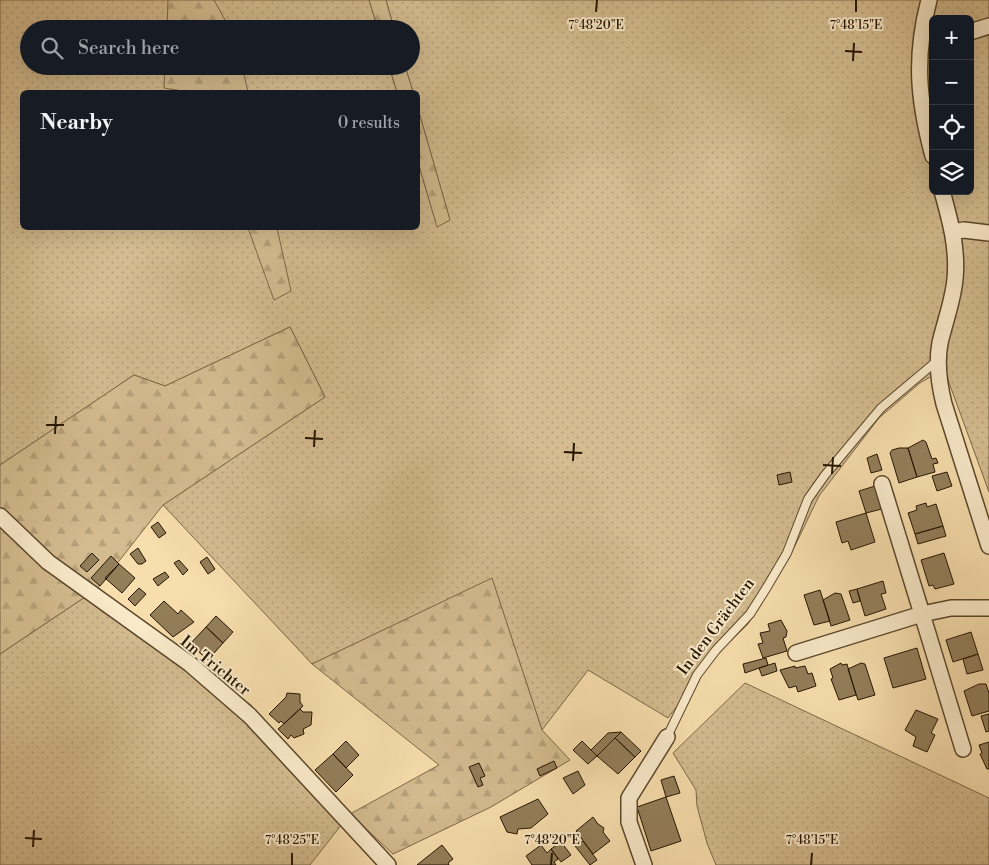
<!DOCTYPE html>
<html lang="en">
<head>
<meta charset="utf-8">
<style>
  body { margin:0; font-family:"Libre Bodoni",serif; background:#20242c; color:#f1f3f6 }
  .controls { position:absolute; right:15px; top:15px; display:grid; overflow:hidden; border-radius:8px; box-shadow:0 5px 20px #0002 }
  .controls button { width:45px; height:45px; display:grid; place-items:center; padding:0; border:0; border-bottom:1px solid #363941; background:#171b24; color:#f1f3f6; font:25px sans-serif }
  .list { margin:0; padding:0; list-style:none }
  h2 { display:flex; justify-content:space-between; align-items:center; height:65px; margin:0; padding:0 20px; font-size:21px }
  h2 small { font-size:16px; font-weight:400; color:#9ea1a6 }
  .icon { flex:none; width:28px; height:28px; fill:none; stroke:currentColor; stroke-width:2; stroke-linecap:round; stroke-linejoin:round }
  .map { position:relative; flex:none; width:989px; height:865px; overflow:hidden }
  .search { position:absolute; background:#171b24; box-shadow:0 5px 20px #0002; left:20px; top:20px; width:400px; height:55px; display:flex; align-items:center; gap:12px; box-sizing:border-box; padding:0 18px; border-radius:28px; color:#9ea1a6; font-size:19px }
  .panel { position:absolute; background:#171b24; box-shadow:0 5px 20px #0002; left:20px; top:90px; width:400px; height:140px; border-radius:8px }
  .map>svg:first-child { display:block }
</style>
</head>
<body>
<div class="map">
<svg width="989" height="865" viewBox="0 0 989 865">
  <defs>
    <pattern id="grass-dots" width="8" height="8" patternUnits="userSpaceOnUse" patternTransform="scale(1.25)"><rect width="8" height="8" fill="#d4bc90"/><path d="M2 2h.1M6 6h.1" fill="none" stroke="#b6a17a" stroke-width="1.8" stroke-linecap="round"/></pattern>
    <pattern id="forest-firs" width="22" height="20" patternUnits="userSpaceOnUse" patternTransform="scale(1.25)"><rect width="22" height="20" fill="#d4bc90"/><path d="M5 1l3.5 6h-7zM16 11l3.5 6h-7z" fill="#b6a17a"/></pattern>
  </defs>
  <rect width="100%" height="100%" fill="#f8dead"/>
  <filter id="stains"><feTurbulence type="fractalNoise" baseFrequency=".004" numOctaves="4"/><feColorMatrix values="0 0 0 0 .2 0 0 0 0 .09 0 0 0 0 .02 0 0 0 .5 -.17"/></filter>
  <radialGradient id="worn" r=".72"><stop offset=".6" stop-color="#630" stop-opacity="0"/><stop offset="1" stop-color="#630" stop-opacity=".3"/></radialGradient>
  <path fill="url(#grass-dots)" stroke="#7c6848" fill-rule="evenodd" d="M0,0H369L378,29H29V66H389L397,92H22V228H418V162L437,226L450,220L418,109V92H413L405,66H411V29H394L386,0H989V492L944,369L920,383L879,418L819,496L790,556L748,624L717,654L668,718L588,670L542,730L492,579L312,664L163,505L325,397L290,327L165,386L134,375L0,465ZM933,19H970V191H933Z
    M97,589L251,705L342,824L310,865H0V654Z
    M745,683L989,798V865H716L707,843L697,806L696,790L673,753Z"/>
  <path fill="url(#forest-firs)" stroke="#7c6848" d="M168,0H214L230,29H167Z
    M369,0H386L394,29H378Z
    M165,66H242L248,92H189L164,88Z
    M389,66H405L413,92H397Z
    M418,109L450,220L437,227L418,162Z
    M248,228H277L291,291L274,300Z
    M290,327L325,397L163,505L97,589L0,654V465L134,375L165,386Z
    M492,578L542,730L570,760L491,807L393,854L350,814L439,765L312,664Z"/>
  <path fill="#937e5a" stroke="#251500" d="M923,440L926,442L932,459L936,458L938,463L933,464L935,472L917,477L908,448Z
    M899,448H908L917,477L899,483L890,453L892,450Z
    M877,454L882,470L871,473L867,458Z
    M790,472L792,482L779,485L777,475Z
    M947,472L952,486L937,491L932,476Z
    M875,486L882,509L866,513L859,491Z
    M926,503L927,507L936,504L943,526L915,534L908,513L917,510L916,506Z
    M866,513L875,542L851,550L848,541L842,543L836,522Z
    M158,522L166,533L159,538L151,527Z
    M943,526L946,536L918,544L915,534Z
    M138,548L146,561L142,564H138L130,554Z
    M92,553L99,560L87,572L80,566Z
    M944,553L954,584L935,589L933,585L929,586L921,560Z
    M111,556L119,564L100,586L91,578Z
    M207,557L215,569L208,574L200,562Z
    M179,560L188,570L183,575L174,563Z
    M119,564L135,578L122,593L105,578Z
    M165,572L169,577L158,586L153,579Z
    M883,581L886,593L881,594L886,609L865,616L857,589Z
    M139,588L146,594L135,606L128,599Z
    M857,589L860,601L853,603L849,591Z
    M820,590L830,621L814,625L804,595Z
    M835,593L841,594L850,620L831,626L823,600Z
    M164,601L178,614L181,610L194,622L173,637L150,615Z
    M216,616L233,632L223,643L206,627Z
    M781,620L787,631L786,637L783,638L787,651L763,658L758,644L763,643L760,633L770,631L768,624Z
    M206,627L223,643L208,660L190,644Z
    M971,632L978,654L953,662L946,640Z
    M917,648L926,679L893,688L884,658Z
    M978,654L983,670L967,674L963,659Z
    M766,658L768,665L745,673L743,664Z
    M775,663L777,671L762,676L759,668Z
    M841,663L842,665L847,664L856,695L839,700L831,679L833,678L830,669Z
    M861,663L865,664L875,695L858,700L848,669Z
    M795,666V668L805,666L808,674L812,673L816,686L798,692L796,686L789,688L780,670Z
    M979,684H986L989,693V711L972,716L964,691Z
    M287,693L300,694V702L303,706L284,724L281,721L279,723L269,714L286,697Z
    M300,709L303,712H312L311,725L303,729L304,734L294,738L291,735L288,739L278,729Z
    M916,710L938,719L931,733L935,735L927,752L913,746L916,737L905,730Z
    M989,714V731L986,732L981,716Z
    M621,732L641,751L635,757L615,738Z
    M621,732L597,756L591,750L608,733Z
    M615,738L635,757L618,774L597,756Z
    M346,741L359,755L346,768L333,754Z
    M582,741L597,756L588,764L573,750Z
    M989,742V769H987L980,754L982,753L979,745Z
    M333,754L353,775L336,792L315,770Z
    M554,761L557,768L540,776L537,769Z
    M479,763L485,776L480,778L483,785L478,787L469,767Z
    M578,771L585,785L573,794L563,778Z
    M674,776L680,793L666,797L661,780Z
    M666,797L681,841L651,851L637,807Z
    M538,799L548,814L531,828L518,829L517,834L507,832L500,817Z
    M593,817L598,824L604,828L603,832L610,841L593,854L576,831Z
    M583,841L597,860L590,865L575,846Z
    M561,842L571,855L561,862L551,849Z
    M442,845L453,859L448,863L449,865H417Z
    M541,845L547,853L551,849L558,859L554,862L556,865H532L526,856Z"/>
  <g fill="none" stroke-linecap="round" stroke-linejoin="round">
    <g stroke="#5a472b" stroke-width="10">
      <path id="lane" d="M667,737L697,675L716,650L750,614L767,587L787,553L808,499L825,475L881,408L938,360"/>
    </g>
    <g stroke="#5a472b" stroke-width="18">
      <path id="street" d="M929,0C914,57 918,100 933,156
        M970,32L989,26
        M942,191C950,220 958,248 955,279C953,301 945,321 940,343C936,364 939,384 944,404L989,546
        M953,232L964,230L989,233
        M882,484L922,614L951,608H989
        M0,516L48,562L190,664L250,716L388,865
        M796,653L922,614L963,749
        M644,865L629,822V798L667,737"/>
    </g>
    <use href="#lane" stroke="#faeaca" stroke-width="8"/>
    <use href="#street" stroke="#faeaca" stroke-width="15"/>
  </g>
  <path fill="none" stroke="#251500" stroke-width="2" d="M596,12L597,0M856,12V0M845,51L862,52M853,61L854,43M46,425H64M55,434L56,416M305,438L323,439M314,447L315,430M564,452L582,453M573,461L574,443M823,465L841,466M832,474L833,457M25,838L42,839M33,847L34,830M292,865V853M551,865L552,853M811,865L812,853"/>
  <g text-anchor="middle" stroke-width="4" stroke-linejoin="round" paint-order="stroke">
    <g font-size="16" fill="#251500" stroke="#faeaca">
      <text transform="translate(715 626) rotate(-53)" y="6">In den Grächten</text>
      <text transform="translate(216 665) rotate(39)" y="6">Im Trichter</text>
    </g>
  </g>
  <g font-size="12" text-anchor="middle" fill="#251500" stroke="#faeaca" stroke-width="4" stroke-linejoin="round" paint-order="stroke">
    <text x="596" y="29">7°48'20"E</text>
    <text x="856" y="29">7°48'15"E</text>
    <text x="292" y="844">7°48'25"E</text>
    <text x="552" y="844">7°48'20"E</text>
    <text x="812" y="844">7°48'15"E</text>
  </g>
  <rect width="100%" height="100%" filter="url(#stains)"/>
  <rect width="100%" height="100%" fill="url(#worn)"/>
</svg>
<div class="controls">
<button>+</button>
<button>−</button>
<button><svg class="icon" aria-label="locate" viewBox="0 0 24 24"><circle cx="12" cy="12" r="6"/><path d="M12 2v4M12 18v4M2 12h4M18 12h4"/></svg></button>
<button><svg class="icon" aria-label="layers" viewBox="0 0 24 24"><path d="M12 4l9 5-9 5-9-5zM3 14l9 5 9-5"/></svg></button>
</div>
<div class="search"><svg class="icon" aria-label="search" viewBox="0 0 24 24"><circle cx="10" cy="10" r="6"/><path d="M15 15l6 6"/></svg>Search here</div>
<section class="panel">
<h2>Nearby<small>0 results</small></h2>
<ul class="list">
</ul>
</section>
</div>
</body>
</html>
